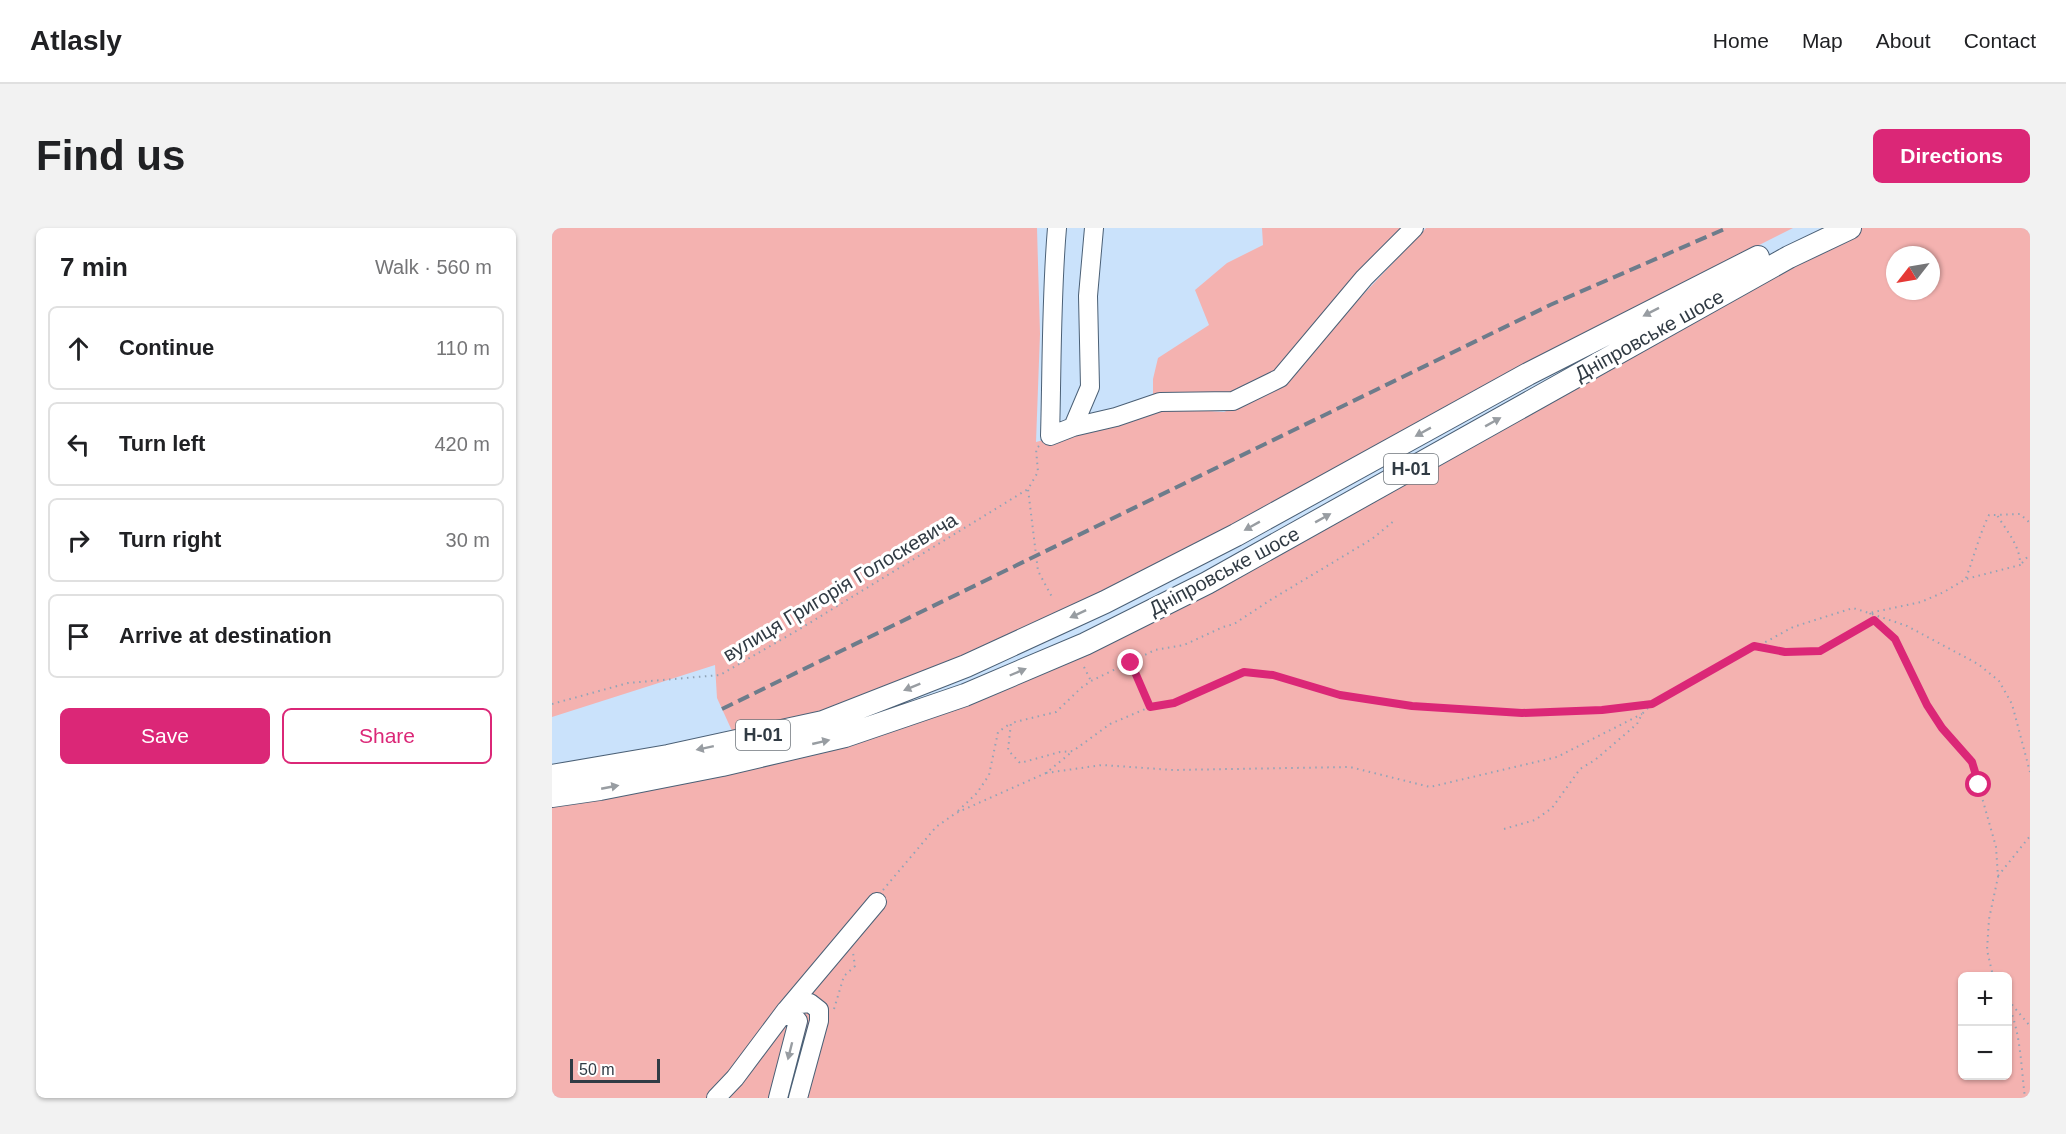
<!DOCTYPE html>
<html lang="en">
<head>
<meta charset="utf-8">
<style>
  body { margin:0; font-family:Helvetica,sans-serif; background:#f2f2f2; color:#202124 }
  .controls { position:absolute; right:18px; bottom:18px; display:grid; overflow:hidden; border-radius:9px; box-shadow:0 2px 4px #0004 }
  .controls button { width:54px; height:54px; display:grid; place-items:center; padding:0; border:0; border-bottom:2px solid #e0e0e0; background:#fff; color:#202124; font:30px sans-serif }
  .compass { position:absolute; left:1334px; top:18px; width:54px; height:54px; border-radius:50%; background:#fff; box-shadow:0 2px 4px #0004; rotate:239deg }
  .scale { position:absolute; left:18px; bottom:15px; width:90px; box-sizing:border-box; padding-left:6px; border:3px solid #313b44; border-top:0; font-size:16px; line-height:21px; white-space:nowrap; color:#313b44; -webkit-text-stroke:4px #fff; paint-order:stroke }
  .stop { position:absolute; width:18px; height:18px; margin:-14px; border:4px solid #db2777; border-radius:50%; background:#fff }
  .stop.end { background:#db2777; border-color:#fff; box-shadow:0 2px 6px #0008 }
  .list { margin:0; padding:0; list-style:none }
  h2 { display:flex; justify-content:space-between; align-items:center; height:78px; margin:0; padding:0 24px; font-size:26px }
  h2 small { font-size:20px; font-weight:400; color:#757577 }
  .list li { display:grid; grid-template-columns:39px 1fr auto; gap:18px; align-items:center; box-sizing:border-box; height:84px; margin:0 12px 12px; padding:0 12px; border:2px solid #e0e0e0; border-radius:9px }
  .list b { display:block; font-size:22px; white-space:nowrap }
  .list em { font-size:20px; font-style:normal; color:#757577 }
  .actions { display:flex; gap:12px; padding:18px 24px }
  .actions a { flex:1; padding:14px 0; border:2px solid #db2777; border-radius:9px; text-align:center; font-size:21px; color:#db2777 }
  .actions .main { background:#db2777; color:#fff }
  .icon { flex:none; width:33px; height:33px; fill:none; stroke:currentColor; stroke-width:2; stroke-linecap:round; stroke-linejoin:round }
  .map { position:relative; flex:none; width:1478px; height:870px; overflow:hidden; border-radius:9px }
  header { display:flex; align-items:center; gap:36px; box-sizing:border-box; height:84px; padding:0 30px; background:#fff; border-bottom:2px solid #e0e0e0 }
  header strong { font-size:28px }
  nav { display:flex; gap:33px; margin-inline-start:auto; font-size:21px }
  .intro { display:flex; align-items:center; justify-content:space-between; box-sizing:border-box; height:144px; padding:0 36px }
  h1 { margin:0; font-size:42px }
  .button { padding:15px 27px; border-radius:9px; background:#db2777; color:#fff; font-size:21px; font-weight:700 }
  main { display:flex; gap:36px; padding:0 36px }
  aside { flex:1; background:#fff; border-radius:9px; box-shadow:0 2px 4px #0004 }
  .map>svg:first-child { display:block }
</style>
</head>
<body>
<header>
<strong>Atlasly</strong>
<nav><a>Home</a><a>Map</a><a>About</a><a>Contact</a></nav>
</header>
<div class="intro"><h1>Find us</h1><a class="button">Directions</a></div>
<main>
<aside>
<h2>7 min<small>Walk · 560 m</small></h2>
<ul class="list">
<li><svg class="icon" aria-label="ahead" viewBox="0 0 24 24"><path d="M12 20V5M6 11l6-6 6 6"/></svg><div><b>Continue</b></div><em>110 m</em></li>
<li><svg class="icon" aria-label="left" viewBox="0 0 24 24"><path d="M17 20v-9H6M10 6l-5 5 5 5"/></svg><div><b>Turn left</b></div><em>420 m</em></li>
<li><svg class="icon" aria-label="right" viewBox="0 0 24 24"><path d="M7 20v-9h11M14 6l5 5-5 5"/></svg><div><b>Turn right</b></div><em>30 m</em></li>
<li><svg class="icon" aria-label="arrive" viewBox="0 0 24 24"><path d="M6 21V4h12l-3 4 3 4H6"/></svg><div><b>Arrive at destination</b></div></li>
</ul>
<div class="actions"><a class="main">Save</a><a>Share</a></div>
</aside>
<div class="map">
<svg width="1478" height="870" viewBox="0 0 1478 870">
  <rect width="100%" height="100%" fill="#cae2fb"/>
  <path fill="#f4b2b0" fill-rule="evenodd" d="M0,0H485L488,106L484,214L612,180L672,184L732,157L807,71L874,0H1241L1126,58L656,312L487,396L284,479L181,505L165,470L163,437L0,489Z
    M710,0H858L726,145L681,167L601,169V151L606,130L657,97L643,62L675,35L711,17Z
    M1298,0H1478V870H0V568L293,508L533,416ZM1343,27H1379V63H1343ZM1410,748H1456V848H1410Z"/>
  <g fill="none" stroke-linecap="round" stroke-linejoin="round">
    <g stroke="#4b6076" stroke-width="20">
      <path id="minor" d="M505,0C499,69 500,139 498,208L521,199L564,189L608,174L681,173L728,150L812,50L862,0
        M521,199L538,159L536,68L542,0
        M235,781L325,674
        M164,870L183,850L234,782L248,776L258,775L267,782V793L246,870
        M226,870L246,793L242,788H230"/>
    </g>
    <g stroke="#4b6076" stroke-width="24">
      <path id="major" d="M0,548L116,528L271,494L414,438L553,374L684,307L976,146L1206,29
        M0,568L48,561L170,537L293,508L413,467L533,416L655,355L1237,29L1298,0"/>
    </g>
    <path stroke="#91a4b7" stroke-width="2" stroke-dasharray="1.5 4.5" stroke-linecap="butt" d="M487,218L484,221L486,244L476,261L486,343L500,369
      M1470,335L1478,326
      M1414,350C1422,329 1427,307 1437,287H1445
      M1318,385L1322,392L1343,411L1354,431L1375,477L1390,500L1420,534L1444,619L1446,649L1437,691L1435,722L1441,748
      M1320,386L1355,398L1426,436L1447,453L1460,476L1478,544
      M1202,418L1233,424L1268,423L1322,392
      M580,435L598,479L622,475L692,444L721,447L788,467L860,478L970,485L1050,482L1100,476L1241,399L1301,380L1317,385L1369,374L1392,364L1414,351L1468,337C1469,319 1454,302 1445,287L1468,286L1478,295
      M532,439L539,453
      M0,476L76,455L168,447L251,399L476,261
      M598,479L558,496L521,523L508,524L468,535L456,522L459,495L504,484L529,460L539,453L603,422L632,417L671,399L682,396L720,371L820,311L843,292
      M494,545L550,537L621,542L798,539L878,559L1005,529L1090,486
      M406,583L425,565L437,547L446,504L459,495
      M952,601L983,592L1000,580L1028,541L1043,532L1085,496L1090,486L1100,476
      M1446,648L1478,608
      M331,662L384,599L404,585L494,545L521,523
      M1456,772L1478,798
      M1456,776C1469,805 1469,839 1473,870
      M282,781L292,748L303,738L301,725"/>
    <use href="#minor" stroke="#fff" stroke-width="18"/>
    <use href="#major" stroke="#fff" stroke-width="22"/>
    <path stroke="#6d7c8b" stroke-width="4" stroke-dasharray="12 6" stroke-linecap="butt" d="M170,481L998,77L1175,0"/>
  </g>
  <defs><path id="oneway-solid" d="M-6-.8H1V-3.2L6.5 0L1 3.2V.8H-6Z" transform="scale(1.5)"/></defs>
  <g fill="#989da2">
    <use href="#oneway-solid" transform="translate(1099 84) rotate(153)"/>
    <use href="#oneway-solid" transform="translate(941 194) rotate(-29)"/>
    <use href="#oneway-solid" transform="translate(871 204) rotate(151)"/>
    <use href="#oneway-solid" transform="translate(771 290) rotate(-29)"/>
    <use href="#oneway-solid" transform="translate(700 298) rotate(151)"/>
    <use href="#oneway-solid" transform="translate(526 386) rotate(155)"/>
    <use href="#oneway-solid" transform="translate(466 444) rotate(-23)"/>
    <use href="#oneway-solid" transform="translate(360 459) rotate(158)"/>
    <use href="#oneway-solid" transform="translate(269 514) rotate(-13)"/>
    <use href="#oneway-solid" transform="translate(153 520) rotate(168)"/>
    <use href="#oneway-solid" transform="translate(58 559) rotate(-11)"/>
    <use href="#oneway-solid" transform="translate(238 823) rotate(104)"/>
  </g>
  <g fill="none" stroke-linecap="round" stroke-linejoin="round">
    <path stroke="#db2777" stroke-width="8" d="M579,435L598,479L622,475L692,444L721,447L788,467L860,478L970,485L1050,482L1100,476L1202,418L1233,424L1268,423L1322,392L1343,411L1375,477L1390,500L1420,534L1427,557"/>
  </g>
  <g text-anchor="middle" stroke-width="6" stroke-linejoin="round" paint-order="stroke">
    <g fill="#fff" stroke="#6f767c" stroke-width="1.5">
      <rect x="832" y="226" width="54" height="30" rx="4.5"/>
      <rect x="184" y="492" width="54" height="30" rx="4.5"/>
    </g>
    <g font-size="18" font-weight="bold" fill="#313b44">
      <text x="859" y="247">Н-01</text>
      <text x="211" y="513">Н-01</text>
    </g>
    <g font-size="20" fill="#313b44" stroke="#fff">
      <text transform="translate(1097 107) rotate(-29)" y="7">Дніпровське шосе</text>
      <text transform="translate(672 343) rotate(-28)" y="7">Дніпровське шосе</text>
      <text transform="translate(288 359) rotate(-31)" y="7">вулиця Григорія Голоскевича</text>
    </g>
  </g>
</svg>
<div class="controls">
<button>+</button>
<button>−</button>
</div>
<svg class="compass" viewBox="-18 -18 36 36"><path d="M0-13l5 13h-10z" fill="#e53935"/><path d="M0 13l5-13h-10z" fill="#757577"/></svg>
<div class="scale">50 m</div>
<div class="stop" style="left:1427px;top:557px"></div>
<div class="stop end" style="left:579px;top:435px"></div>
</div>
</main>
</body>
</html>
